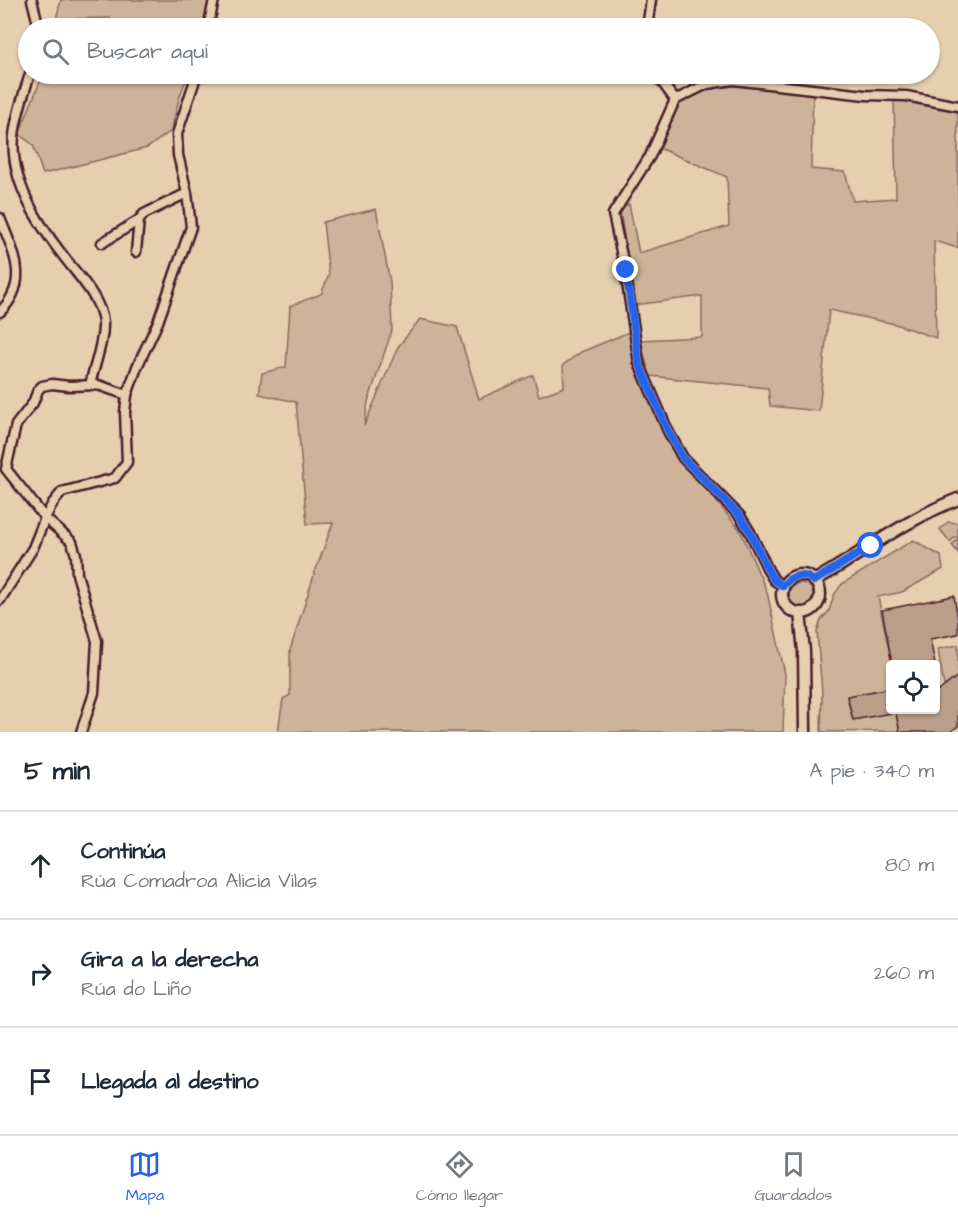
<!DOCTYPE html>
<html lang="es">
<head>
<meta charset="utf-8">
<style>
  body { margin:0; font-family:"Architects Daughter",sans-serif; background:#f2f2f3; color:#1f2937 }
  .controls { position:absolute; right:18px; bottom:18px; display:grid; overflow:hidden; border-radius:6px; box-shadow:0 2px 4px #0004 }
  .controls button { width:54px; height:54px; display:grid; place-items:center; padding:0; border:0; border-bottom:2px solid #e0e1e3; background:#fff; color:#1f2937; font:30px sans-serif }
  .stop { position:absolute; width:18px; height:18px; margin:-14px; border:4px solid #2563eb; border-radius:50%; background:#fff }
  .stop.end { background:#2563eb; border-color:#fff; box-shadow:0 2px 6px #0008 }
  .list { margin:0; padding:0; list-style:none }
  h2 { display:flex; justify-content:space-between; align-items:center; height:78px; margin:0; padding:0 24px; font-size:26px }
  h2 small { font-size:20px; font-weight:400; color:#747a83 }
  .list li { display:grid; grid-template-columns:39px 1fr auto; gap:18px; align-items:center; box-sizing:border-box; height:108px; padding:0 24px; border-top:2px solid #e0e1e3 }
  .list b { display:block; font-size:22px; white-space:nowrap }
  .list p { margin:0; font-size:20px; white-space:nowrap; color:#747a83 }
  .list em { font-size:20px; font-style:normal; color:#747a83 }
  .icon { flex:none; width:33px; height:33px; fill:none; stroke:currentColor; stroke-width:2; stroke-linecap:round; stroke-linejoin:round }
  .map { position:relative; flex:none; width:958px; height:732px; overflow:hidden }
  .search { position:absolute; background:#fff; box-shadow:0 2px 4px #0004; left:18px; right:18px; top:18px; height:66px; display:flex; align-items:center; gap:15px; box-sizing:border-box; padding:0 21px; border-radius:33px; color:#747a83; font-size:22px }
  .sheet { height:402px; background:#fff }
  nav { display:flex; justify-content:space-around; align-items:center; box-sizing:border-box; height:84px; border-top:2px solid #e0e1e3; background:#fff; font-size:16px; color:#747a83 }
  nav a { display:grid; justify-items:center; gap:3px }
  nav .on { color:#2563eb }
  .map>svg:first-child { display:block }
</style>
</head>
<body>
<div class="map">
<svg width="958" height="732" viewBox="0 0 958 732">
  <rect width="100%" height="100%" fill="#e5cfae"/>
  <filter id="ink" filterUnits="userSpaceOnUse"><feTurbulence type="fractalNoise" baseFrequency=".0167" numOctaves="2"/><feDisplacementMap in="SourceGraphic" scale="12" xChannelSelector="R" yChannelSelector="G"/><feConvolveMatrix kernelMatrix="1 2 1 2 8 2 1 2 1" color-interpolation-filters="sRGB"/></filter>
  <g filter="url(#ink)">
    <path fill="#ccb399" stroke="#8b6962" stroke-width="1.5" d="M61,0H209L203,28H110V18L56,19Z
      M43,74H188L179,99L171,131L147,148L43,174L33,145L19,134Z
      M726,84L813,94L811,169L845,172L853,201L896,198L894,99L958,111V248L934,241L936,338L895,324L829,310L819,411L770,406L768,388L650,376L640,340L702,337V296L635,305L620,210L629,204L639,253L729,226L727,177L659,148L678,101Z
      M376,209L390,282L392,330L368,402L364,426L398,347L420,319L457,327L479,399L533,375L539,396L564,387L563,365L581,352L629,332L634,362L653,407L684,462L740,530L767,592L785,674L783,732H278L283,699L290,695V650L315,572L333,523L307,524L296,402L259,394L262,373L286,367L290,306L321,294L329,275L323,222Z
      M948,522L958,523V553L952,545L958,539L955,537L950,542L940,529Z
      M913,540L941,556L943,569L902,592L878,597L892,664H890V688L847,697L853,720L896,712L900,731L821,732L822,692L817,632L821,620L829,611L834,595L842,584Z
      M789 595a12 12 0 1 1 24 0a12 12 0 1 1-24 0Z
      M958,645V676L944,686L938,649Z"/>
    <path fill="#ba9e8a" stroke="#4a1f2b" stroke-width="1.5" d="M954,596L958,619V634L930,639L935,664H892L882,610Z
      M958,676V726L950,732H900L895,710H936V693Z
      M891,688V713L853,720L847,696Z"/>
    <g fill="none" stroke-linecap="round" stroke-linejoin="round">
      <g stroke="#4a1f2b" stroke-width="13">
        <path id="minor" d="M32,0L39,28
          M208,28L214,0
          M647,28L651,0
          M30,74C24,94 16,115 14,136C9,184 43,231 72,267C84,282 101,302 103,322C104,342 94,366 90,385
          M656,74L675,100
          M675,100L650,156L613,214L625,270L639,363L668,431L683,458L740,516L750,532L769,572L774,580L784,587
          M675,100L707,84L733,80L865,95L906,96L958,106
          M0,218C13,252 31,281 0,312
          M102,243L139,220L144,214L187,193
          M136,252L139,220
          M0,600L33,548L45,518L6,469L16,425L33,403L38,390L42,386L52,384L69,386L98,385L127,395
          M81,732L94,693L97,641L77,574L76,555L72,542L45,518L53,503L62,492L115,478L127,462L125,412L127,395L137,367L158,322L191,227L187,193L178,155L177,134L197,74"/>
      </g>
      <g stroke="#4a1f2b" stroke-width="15">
        <path id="tertiary" d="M782 594a19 19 0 1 1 38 0a19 19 0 1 1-38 0Z
          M814,581C862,553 907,519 958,499
          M800,613L804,651L805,732"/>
      </g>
      <use href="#minor" stroke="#e5cfae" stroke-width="8"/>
      <use href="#tertiary" stroke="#e5cfae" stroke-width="10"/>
    </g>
  </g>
  <g fill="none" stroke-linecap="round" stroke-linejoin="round" filter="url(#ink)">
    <path stroke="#2563eb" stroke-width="8" d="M626,270L639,363L668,431L683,458L740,516L750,532L769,572L774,580L783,586C791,575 803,572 814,581L871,546"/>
  </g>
</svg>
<div class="controls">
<button><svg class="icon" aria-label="locate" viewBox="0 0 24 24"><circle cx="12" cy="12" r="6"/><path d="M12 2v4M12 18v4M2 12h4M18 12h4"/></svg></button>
</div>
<div class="stop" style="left:871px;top:546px"></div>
<div class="stop end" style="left:626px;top:270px"></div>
<div class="search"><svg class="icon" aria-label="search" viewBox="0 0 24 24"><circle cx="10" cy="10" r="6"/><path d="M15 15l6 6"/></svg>Buscar aquí</div>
</div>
<section class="sheet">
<h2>5 min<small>A pie · 340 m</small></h2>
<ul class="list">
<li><svg class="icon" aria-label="ahead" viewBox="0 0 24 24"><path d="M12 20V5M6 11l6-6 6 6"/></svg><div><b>Continúa</b><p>Rúa Comadroa Alicia Vilas</p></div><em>80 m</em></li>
<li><svg class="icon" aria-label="right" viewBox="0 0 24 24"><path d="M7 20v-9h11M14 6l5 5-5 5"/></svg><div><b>Gira a la derecha</b><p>Rúa do Liño</p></div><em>260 m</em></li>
<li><svg class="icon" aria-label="arrive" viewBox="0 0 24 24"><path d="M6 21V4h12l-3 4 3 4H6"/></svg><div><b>Llegada al destino</b></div></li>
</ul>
</section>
<nav>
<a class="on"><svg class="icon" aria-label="map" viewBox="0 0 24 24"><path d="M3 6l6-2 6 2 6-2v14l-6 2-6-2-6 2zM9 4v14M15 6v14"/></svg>Mapa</a>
<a><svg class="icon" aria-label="directions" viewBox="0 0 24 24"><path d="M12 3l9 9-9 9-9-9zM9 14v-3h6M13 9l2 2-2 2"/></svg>Cómo llegar</a>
<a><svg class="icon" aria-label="saved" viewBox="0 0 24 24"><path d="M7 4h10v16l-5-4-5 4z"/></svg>Guardados</a>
</nav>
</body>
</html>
